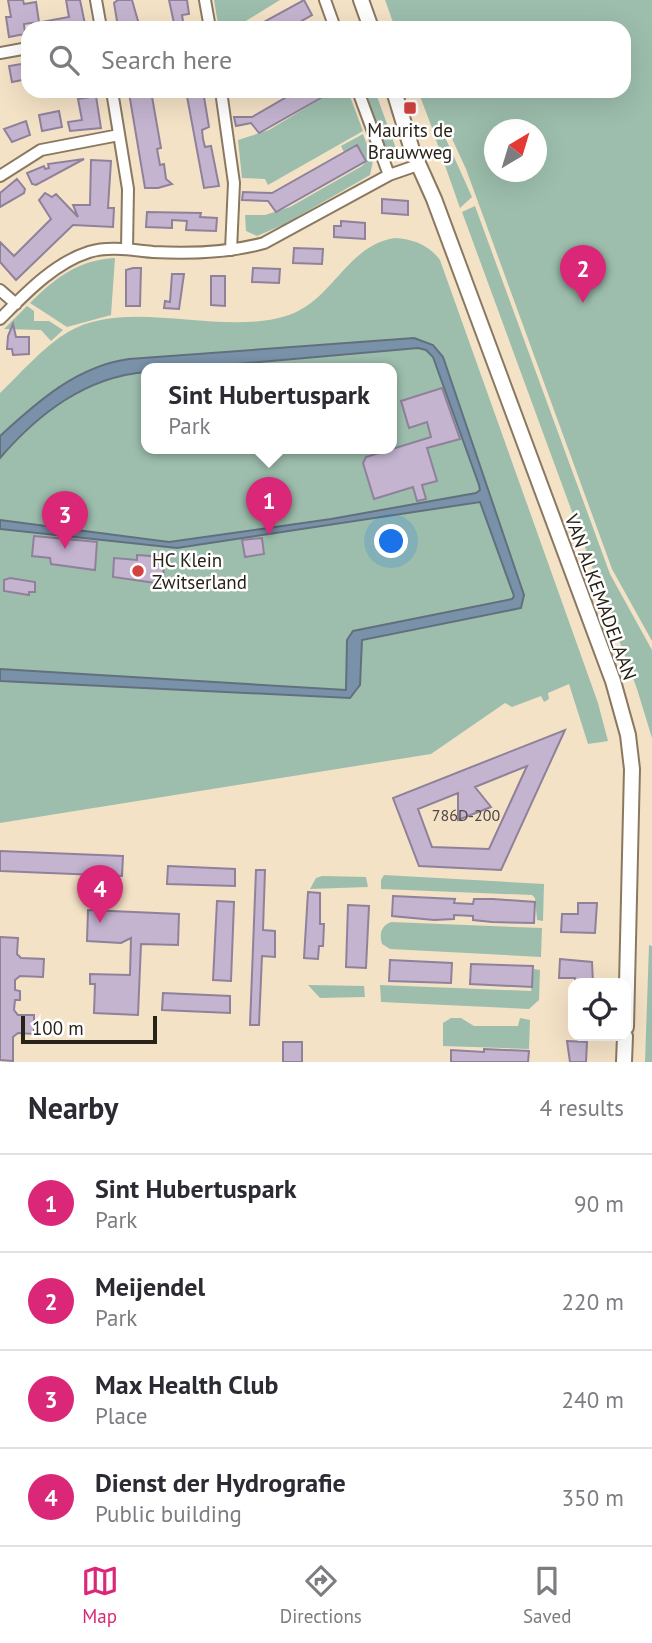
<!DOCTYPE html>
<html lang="en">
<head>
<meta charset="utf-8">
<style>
  body { margin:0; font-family:"PT Sans",sans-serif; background:#f7f7f7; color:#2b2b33 }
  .controls { position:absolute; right:21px; bottom:21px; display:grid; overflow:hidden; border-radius:14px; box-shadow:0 7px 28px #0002 }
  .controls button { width:63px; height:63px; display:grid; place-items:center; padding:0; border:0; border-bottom:2px solid #e1e1e2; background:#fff; color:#2b2b33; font:35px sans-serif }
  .compass { position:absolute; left:484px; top:119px; width:63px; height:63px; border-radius:50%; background:#fff; box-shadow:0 7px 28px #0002; rotate:38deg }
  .scale { position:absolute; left:21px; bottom:18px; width:136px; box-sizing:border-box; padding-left:7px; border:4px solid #292218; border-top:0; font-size:19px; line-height:24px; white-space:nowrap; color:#292218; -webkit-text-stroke:5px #fff; paint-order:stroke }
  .you { position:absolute; left:392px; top:542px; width:24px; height:24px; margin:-18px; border:5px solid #fff; border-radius:50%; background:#1a73e8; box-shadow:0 0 0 10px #1a73e833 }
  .badge { display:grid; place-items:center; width:46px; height:46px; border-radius:50%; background:#db2777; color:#fff; font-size:23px; font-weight:700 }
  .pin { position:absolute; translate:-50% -58px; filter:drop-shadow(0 2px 4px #0008) }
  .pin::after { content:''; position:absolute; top:37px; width:24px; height:21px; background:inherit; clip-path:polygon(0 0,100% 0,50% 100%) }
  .popup { position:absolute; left:141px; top:363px; width:256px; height:91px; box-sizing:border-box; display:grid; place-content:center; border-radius:14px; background:#fff; filter:drop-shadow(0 2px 5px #0005); font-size:23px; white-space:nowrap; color:#7c7c81 }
  .popup b { font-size:26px; color:#2b2b33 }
  .popup::after { content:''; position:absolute; left:50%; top:100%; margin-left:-14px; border:14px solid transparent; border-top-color:#fff }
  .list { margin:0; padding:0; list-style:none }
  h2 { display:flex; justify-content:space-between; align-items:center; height:91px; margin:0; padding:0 28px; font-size:30px }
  h2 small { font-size:23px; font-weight:400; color:#7c7c81 }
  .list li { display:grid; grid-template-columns:46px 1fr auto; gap:21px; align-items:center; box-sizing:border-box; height:98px; padding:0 28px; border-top:2px solid #e1e1e2 }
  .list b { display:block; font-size:26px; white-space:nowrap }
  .list p { margin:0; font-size:23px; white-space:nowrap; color:#7c7c81 }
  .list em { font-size:23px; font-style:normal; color:#7c7c81 }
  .icon { flex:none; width:38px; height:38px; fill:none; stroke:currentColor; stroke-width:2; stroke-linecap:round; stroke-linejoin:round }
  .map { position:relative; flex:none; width:652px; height:1062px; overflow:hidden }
  .search { position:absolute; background:#fff; box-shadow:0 7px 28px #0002; left:21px; right:21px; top:21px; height:77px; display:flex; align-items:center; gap:18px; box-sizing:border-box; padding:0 24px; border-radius:21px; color:#7c7c81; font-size:26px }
  .sheet { height:483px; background:#fff }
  nav { display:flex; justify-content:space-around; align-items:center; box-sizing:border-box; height:98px; border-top:2px solid #e1e1e2; background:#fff; font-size:19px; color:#7c7c81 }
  nav a { display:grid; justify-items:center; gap:4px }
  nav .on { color:#db2777 }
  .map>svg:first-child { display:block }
</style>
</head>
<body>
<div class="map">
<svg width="652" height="1062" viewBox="0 0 652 1062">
  <rect width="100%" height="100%" fill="#f4e2c6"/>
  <path fill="#9dbead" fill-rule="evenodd" d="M214,0H280L236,27L232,21L218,24Z
    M385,0H652V641L612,569L466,169L447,128L434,133L418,91H624V28H395ZM494,130H536V172H494Z
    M340,91H348L363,131L268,185L265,179L242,178L238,140L269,130L330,93Z
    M364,91H375L398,154L395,157L388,156Z
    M363,134L373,161L370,175L285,224L257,236L246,231L245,215H265L290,207L362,166L367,161L357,145L344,152L341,146Z
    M440,135L445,137L472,197L460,208L435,137Z
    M475,206L610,574L652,650V738L637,689L462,212Z
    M395,238C413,239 429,245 440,260L598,703L608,741L588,744L569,684L548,693L549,699L544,702L541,696L512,707L505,703L431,754L0,823V393C21,373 43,347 68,332C129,296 221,338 289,315C333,300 347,245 395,238ZM146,369H392V449H146Z
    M115,258L111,315L67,327L30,303C55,278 78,260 115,258Z
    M27,306L34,311V321H49L63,330L51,341L41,330L4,329Z
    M384,875L544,884L543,921L537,920L535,898L532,895L381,889V880Z
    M322,876L366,877L368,887L310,889L316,878Z
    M391,922L542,928L541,957L390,949L382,944C379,934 381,926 391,922Z
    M649,945L652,946V1062H645Z
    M534,969L540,970L539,1000L529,1009L381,1002L380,985L531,991Z
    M308,985L364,986L365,997L320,998Z
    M451,1018H461L474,1026H518L520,1018L530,1020L529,1049L443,1046V1023Z"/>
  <path fill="#7a92a9" stroke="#62707e" stroke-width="2" d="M414,338L433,345L443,357L524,595L521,608L362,640L360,685L350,698L0,681V669L346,690L347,640L353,631L512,599L514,596L480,502L177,548L0,529V520L169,542L331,519L476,493L480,490L479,485L433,357L426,350L418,348L180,369H146V372C86,377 39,413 0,458V436C37,402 77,366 129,359Z"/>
  <path fill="#c4b4d0" stroke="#90819b" stroke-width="2" fill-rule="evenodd" d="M8,0H23L24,4L36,2L39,22L24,24L25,34L9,37L6,17H11Z
    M66,0H80L85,24L42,28L41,22L69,17Z
    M118,0H132L140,28L118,27L114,3Z
    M169,0H187L189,14L182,15L184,28H175Z
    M304,0L312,15L289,28H253Z
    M28,63V79L12,82L9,66Z
    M151,91L161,148L157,149L160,165L164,164L166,179L172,184L158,188H145L129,93Z
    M186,91H203L209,127L202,130L203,139L205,147L211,146L219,186L204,188Z
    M297,91H333L259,133L251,123L236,126L234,117H252Z
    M96,96L101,128L70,131L68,122L82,120L78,99Z
    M59,111L62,127L42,131L39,115Z
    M26,121L30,135L12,142L4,129Z
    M357,145L366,161L276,212L268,201L242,200L243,192L272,193Z
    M84,159L36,185L32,184L27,173L44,166L45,169L49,168L48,164Z
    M91,160L111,161L108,208H114L113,227L73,225L16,280L0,262V242L14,256L51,219L39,200L45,193L52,197L56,194L78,217L73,205H90Z
    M17,179L25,189L24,193L0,207V193Z
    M382,199L408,201V215L382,213Z
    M147,212L201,213L200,217L217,218L216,231L186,230L187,221L172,220V228L146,227Z
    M341,221L365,223V239L334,237V226H341Z
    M294,248L323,249L322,264L293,263Z
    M133,268H141L140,306H126V270Z
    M253,268L280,269L279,283L252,282Z
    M172,274H184L179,309L164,308L165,301L170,302Z
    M211,276H225V306L211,305Z
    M13,324L16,337H29V354L13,355L12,349H7L8,336Z
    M442,388L460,439L427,448L437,481L422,485L426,499L417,501L413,487L374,499L363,463L366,457L431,437L427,422L409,428L401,401Z
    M34,536L97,542L95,570L51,564L50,558L32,556Z
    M262,538L264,554L245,557L242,540Z
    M137,555L164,557L163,584L113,577L114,558L137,560Z
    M10,578L35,582V592H29V595L4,591V580Z
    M565,730L501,870L419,866L393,798ZM527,766L489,849L432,847L418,809L458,793V820L491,807L475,787Z
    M0,851L123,856L122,876L0,871Z
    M168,866L235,869V886L167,884Z
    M256,870H265L263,930L275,931V957L262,956L259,1025H250Z
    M308,892L320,893V924H324L323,946H319L318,959L304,958Z
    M393,896L455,899L454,903L473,904L474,899H493L535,902L534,923L492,922L473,920V916L454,915V919L434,920L392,916Z
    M217,901L234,902L231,981L213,980Z
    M578,903H597L595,933L561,932L562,914H578Z
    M348,905L369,906L366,968L346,967Z
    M88,910L179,914L178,945L141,944L138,1015L94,1013L95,984H90V974L130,975L131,938L121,943L87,941Z
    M0,937L18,938L17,954L21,958L44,959L43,977L20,976L15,980V990L20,991V1000H15L14,1010L18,1015H34V1034L18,1033L13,1037V1061L0,1060Z
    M560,959L592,962L593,983H575V978H559Z
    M390,960L452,963L451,983L389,981Z
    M471,964L533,966L532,987L470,984Z
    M163,993L230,996V1013L162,1010Z
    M567,1041L587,1042L586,1062H570Z
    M283,1042H302V1062H283Z
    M484,1049L529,1051L528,1062H451V1050L484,1052Z"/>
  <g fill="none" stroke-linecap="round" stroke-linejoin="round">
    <g stroke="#8a7960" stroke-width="14">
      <path id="street" d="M96,0L101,28
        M205,0L210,28
        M325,0L335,28
        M0,53L28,48
        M112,91L128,189L127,249
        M221,91L234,183L231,250
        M358,91L389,175
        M0,176L41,150L119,135
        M0,290L16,304
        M0,319C25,294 54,263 89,252C109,246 132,250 153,252C190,254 228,253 264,243L389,175L418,165"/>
    </g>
    <g stroke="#8a7960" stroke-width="18">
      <path id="secondary" d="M361,0L371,28
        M394,91L412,150L434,199L613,681L628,735L632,769L626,1027
        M624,1062L625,1036"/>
    </g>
    <use href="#street" stroke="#fff" stroke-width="10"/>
    <use href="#secondary" stroke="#fff" stroke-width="14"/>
  </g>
  <g fill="#d24341" stroke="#fff" stroke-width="2.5">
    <rect x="403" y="101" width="14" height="14" rx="3.5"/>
    <circle cx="138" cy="571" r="7"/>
  </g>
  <g text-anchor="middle" stroke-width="5" stroke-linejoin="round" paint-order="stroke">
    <g font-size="16" fill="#504646">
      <text x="466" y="821">786D-200</text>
    </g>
    <g font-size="19" fill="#292218" stroke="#fff">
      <text x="410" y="137">Maurits de<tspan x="410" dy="22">Brauwweg</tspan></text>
      <text x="152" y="567" text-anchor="start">HC Klein<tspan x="152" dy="22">Zwitserland</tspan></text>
    </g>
    <g font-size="19" fill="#292218" stroke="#fff">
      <text transform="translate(601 597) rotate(70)" y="7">VAN ALKEMADELAAN</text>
    </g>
  </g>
</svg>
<div class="controls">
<button><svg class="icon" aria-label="locate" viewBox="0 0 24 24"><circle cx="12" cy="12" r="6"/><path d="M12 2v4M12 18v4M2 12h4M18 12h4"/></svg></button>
</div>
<svg class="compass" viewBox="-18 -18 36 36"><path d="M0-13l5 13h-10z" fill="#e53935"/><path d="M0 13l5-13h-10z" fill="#7c7c81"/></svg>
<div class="scale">100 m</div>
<div class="you"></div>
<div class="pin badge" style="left:269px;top:535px">1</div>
<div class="popup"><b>Sint Hubertuspark</b>Park</div>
<div class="pin badge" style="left:583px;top:303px">2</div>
<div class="pin badge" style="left:65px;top:549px">3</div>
<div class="pin badge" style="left:100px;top:923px">4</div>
<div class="search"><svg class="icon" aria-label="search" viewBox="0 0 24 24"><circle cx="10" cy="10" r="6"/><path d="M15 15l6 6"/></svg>Search here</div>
</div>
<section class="sheet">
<h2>Nearby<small>4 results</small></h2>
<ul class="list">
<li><span class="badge">1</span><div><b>Sint Hubertuspark</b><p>Park</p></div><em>90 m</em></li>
<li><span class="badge">2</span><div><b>Meijendel</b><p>Park</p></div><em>220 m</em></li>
<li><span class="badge">3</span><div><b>Max Health Club</b><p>Place</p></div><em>240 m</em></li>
<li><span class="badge">4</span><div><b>Dienst der Hydrografie</b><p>Public building</p></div><em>350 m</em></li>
</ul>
</section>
<nav>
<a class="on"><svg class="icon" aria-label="map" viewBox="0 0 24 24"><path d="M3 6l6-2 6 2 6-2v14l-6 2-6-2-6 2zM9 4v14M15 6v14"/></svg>Map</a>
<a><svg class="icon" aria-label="directions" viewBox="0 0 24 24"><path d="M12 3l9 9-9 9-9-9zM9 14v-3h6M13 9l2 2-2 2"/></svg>Directions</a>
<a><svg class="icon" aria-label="saved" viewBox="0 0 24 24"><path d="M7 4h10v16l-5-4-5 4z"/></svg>Saved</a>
</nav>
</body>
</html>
